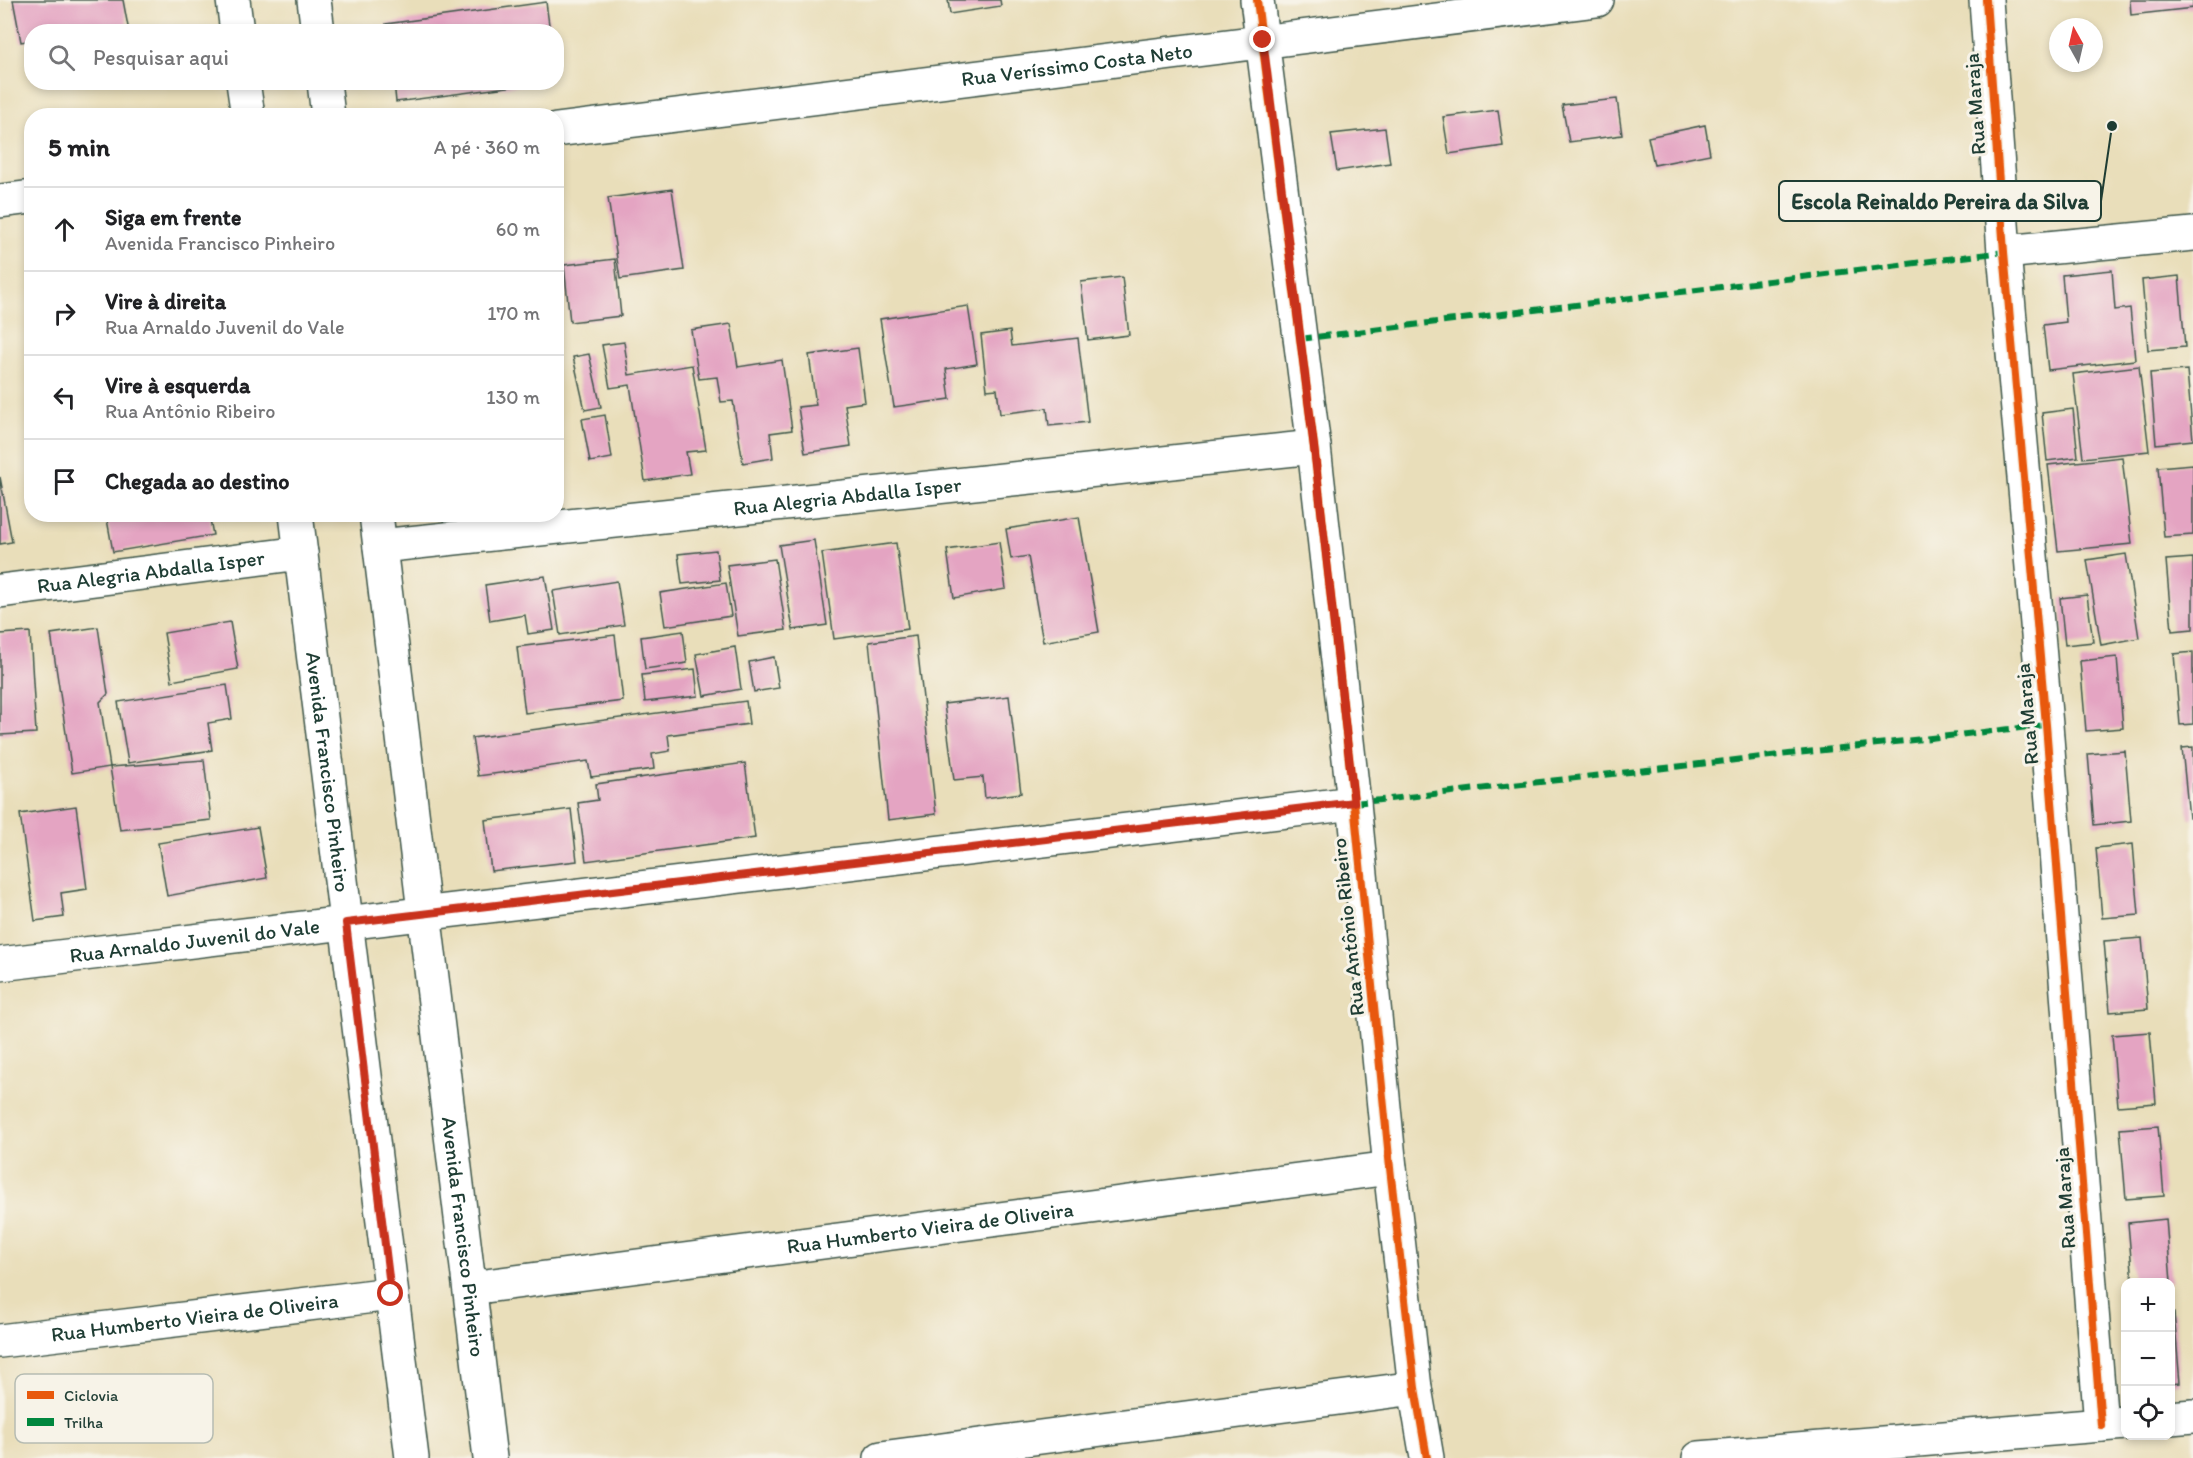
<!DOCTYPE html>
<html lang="pt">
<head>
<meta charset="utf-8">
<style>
  body { margin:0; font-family:Itim,sans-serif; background:#f2f2f2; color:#202124 }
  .controls { position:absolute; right:18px; bottom:18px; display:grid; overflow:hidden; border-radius:12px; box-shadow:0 3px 9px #0003 }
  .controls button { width:54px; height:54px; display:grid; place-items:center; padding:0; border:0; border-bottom:2px solid #e0e0e0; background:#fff; color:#202124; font:30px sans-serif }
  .compass { position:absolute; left:2049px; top:18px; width:54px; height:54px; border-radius:50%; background:#fff; box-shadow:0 3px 9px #0003; rotate:352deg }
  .stop { position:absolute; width:18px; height:18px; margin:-14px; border:4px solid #c8321e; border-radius:50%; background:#fff }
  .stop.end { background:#c8321e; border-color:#fff; box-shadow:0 2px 6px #0008 }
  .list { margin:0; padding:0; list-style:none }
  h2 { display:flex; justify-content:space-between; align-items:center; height:78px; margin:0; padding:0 24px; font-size:26px }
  h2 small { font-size:20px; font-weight:400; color:#757577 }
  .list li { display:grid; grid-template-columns:39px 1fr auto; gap:18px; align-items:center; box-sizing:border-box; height:84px; padding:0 24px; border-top:2px solid #e0e0e0 }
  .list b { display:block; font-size:22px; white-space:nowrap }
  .list p { margin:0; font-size:20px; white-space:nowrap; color:#757577 }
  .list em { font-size:20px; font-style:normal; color:#757577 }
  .icon { flex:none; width:33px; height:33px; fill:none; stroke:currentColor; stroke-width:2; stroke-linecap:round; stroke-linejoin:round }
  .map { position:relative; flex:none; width:2193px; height:1458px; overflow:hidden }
  .search { position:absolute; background:#fff; box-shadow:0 3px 9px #0003; left:24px; top:24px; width:540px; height:66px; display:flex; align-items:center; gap:15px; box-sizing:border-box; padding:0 21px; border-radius:24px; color:#757577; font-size:22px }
  .panel { position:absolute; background:#fff; box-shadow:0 3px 9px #0003; left:24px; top:108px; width:540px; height:414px; border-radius:24px }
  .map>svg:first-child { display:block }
</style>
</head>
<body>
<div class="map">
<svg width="2193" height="1458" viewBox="0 0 2193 1458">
  <rect width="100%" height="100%" fill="#f7f3e8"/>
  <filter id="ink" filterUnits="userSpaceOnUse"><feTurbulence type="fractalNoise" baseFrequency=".0167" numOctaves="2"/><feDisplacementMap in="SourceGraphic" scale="12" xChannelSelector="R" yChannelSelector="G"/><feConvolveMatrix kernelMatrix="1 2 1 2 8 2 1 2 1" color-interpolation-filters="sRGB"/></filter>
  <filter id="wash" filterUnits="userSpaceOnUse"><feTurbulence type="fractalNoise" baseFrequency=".008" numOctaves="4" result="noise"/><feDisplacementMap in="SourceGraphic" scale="24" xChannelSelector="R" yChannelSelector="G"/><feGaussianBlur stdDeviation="1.35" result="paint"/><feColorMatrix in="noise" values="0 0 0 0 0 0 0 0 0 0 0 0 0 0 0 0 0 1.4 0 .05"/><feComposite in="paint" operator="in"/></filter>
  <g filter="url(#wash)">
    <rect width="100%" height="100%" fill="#e9deba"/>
    <g id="blocks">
      <path fill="#e4a4c2" d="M13,0H123L129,32H32V40L21,42Z
        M948,0H1000L1001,6L950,14Z
        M2130,0H2193V8L2131,15Z
        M546,2L550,32H387L386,24Z
        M394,82H529L530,84L396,102Z
        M1617,99L1622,135L1569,142L1562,105Z
        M1498,110L1503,146L1449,154L1443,117Z
        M1705,125L1710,154L1654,165L1648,137Z
        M1385,128L1390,163L1337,171L1331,134Z
        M672,189L684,270L620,279L608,198Z
        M615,259L621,316L570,322L564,265Z
        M2112,270L2115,310L2130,308L2135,360L2048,370L2043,325L2066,322L2062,275Z
        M2179,276L2185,347L2148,350L2142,280Z
        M1122,277L1129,335L1088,340L1081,282Z
        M968,306L977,364L946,369L950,399L894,407L880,319Z
        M731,324L738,367L782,360L792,430L770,433L773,458L743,463L733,401L721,402L717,377L699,379L691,330Z
        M1010,331L1012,346L1078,338L1088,422L1049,426L1047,408L1000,414L997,389L987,390L981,335Z
        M624,342L629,375L692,365L706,450L686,452L690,474L645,481L630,385L610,388L602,345Z
        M858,348L865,402L845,405L851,446L805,453L798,407L816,405L809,355Z
        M589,354L601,407L585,410L573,357Z
        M2139,366L2149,451L2083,458L2073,374Z
        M2187,370L2193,440L2156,444L2150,373Z
        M2073,409L2078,457L2047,461L2042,413Z
        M605,415L612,458L590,462L582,419Z
        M2122,457L2132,544L2058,551L2048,465Z
        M2193,464V535L2164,537L2158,467Z
        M0,477L12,542L0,544Z
        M106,514H209L213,535L113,552Z
        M1079,517L1099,632L1043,642L1028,556L1011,559L1006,529Z
        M814,540L827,625L793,630L779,545Z
        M999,542L1006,589L954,598L947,550Z
        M896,543L908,629L834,639L822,553Z
        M716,550L720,580L682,584L678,554Z
        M2126,554L2139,638L2101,645L2087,560Z
        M2193,558V629L2172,631L2166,560Z
        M775,559L786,630L738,636L727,565Z
        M545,576L554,630L528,634L525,615L490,621L485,585Z
        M617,581L624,625L560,635L553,591Z
        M726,583L731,616L665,626L660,593Z
        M2087,595L2093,642L2065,645L2060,598Z
        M230,622L238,669L172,681L164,633Z
        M98,627L108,694L100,702L110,767L72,773L51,634Z
        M683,631L687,663L645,669L641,637Z
        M30,632L36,733L0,735V634Z
        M615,635L623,701L525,713L517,647Z
        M916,636L936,814L888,820L869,642Z
        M735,647L741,689L704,696L696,654Z
        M2193,652V724L2180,725L2174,654Z
        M774,657L779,688L754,692L749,662Z
        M2117,657L2123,728L2086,731L2080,661Z
        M695,669L698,696L645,702L642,675Z
        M227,685L232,719L208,723L212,750L128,763L118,702Z
        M1009,696L1021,793L985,798L983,777L954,780L944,704Z
        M746,701L749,724L668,735L670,751L652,754L654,769L591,777L588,761L478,776L472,738Z
        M2193,747V818H2189L2182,748Z
        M2125,751L2131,821L2094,825L2088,754Z
        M204,760L211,820L120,830L110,767Z
        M745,763L755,838L586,861L578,803L598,800L596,784Z
        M76,806L87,889L61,893L64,917L35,921L20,814Z
        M571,809L577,861L491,871L485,820Z
        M258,827L267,878L167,896L158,843Z
        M2133,844L2139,915L2102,918L2096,848Z
        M2142,938L2148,1009L2110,1012L2104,941Z
        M2150,1032L2156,1103L2118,1106L2112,1035Z
        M2158,1126L2164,1196L2126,1199L2120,1129Z
        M2166,1219L2171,1282H2133L2128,1223Z
        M2170,1313H2174L2180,1383L2170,1384Z"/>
    </g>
  </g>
  <g filter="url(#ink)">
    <use href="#blocks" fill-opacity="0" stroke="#3d5548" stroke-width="1.5"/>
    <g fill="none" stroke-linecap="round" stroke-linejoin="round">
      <g stroke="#3d5548" stroke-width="36">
        <g id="street">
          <path d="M233,0L237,32"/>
          <path d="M314,0L318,32"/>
          <path d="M1257,0L1314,447L1354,803L1390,1168L1415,1388L1427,1458"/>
          <path d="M1986,0L2004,252L2046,725L2101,1425"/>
          <path d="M243,82L248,116"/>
          <path d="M324,82L328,116"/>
          <path id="s1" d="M556,130L1597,0"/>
          <path d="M0,201L32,197"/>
          <path d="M2004,252L2193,234"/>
          <path id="s2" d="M296,514L412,1458"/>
          <path id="s3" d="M376,514L490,1458"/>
          <path id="s4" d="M380,546L1314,447"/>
          <path id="s5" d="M0,591L301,553"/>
          <path id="s6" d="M0,964L1354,803"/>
          <path id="s7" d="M470,1288L1390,1168"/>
          <path id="s8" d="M0,1341L391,1294"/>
          <path d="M2170,1418L2193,1416"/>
          <path d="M881,1458L1415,1388"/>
          <path d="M1699,1458L2126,1423"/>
        </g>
      </g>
      <use href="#street" stroke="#fff" stroke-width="33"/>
      <path stroke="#00873e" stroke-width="6" stroke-dasharray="12 6" stroke-linecap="butt" d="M1300,339L2004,252
        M1354,803L2046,725"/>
      <g stroke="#f7f3e8" stroke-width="11">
        <path id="cycleway" d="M1257,0L1314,447L1354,803L1390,1168L1415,1388L1427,1458
          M1986,0L2004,252L2046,725L2101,1425"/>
      </g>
      <use href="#cycleway" stroke="#e8590c" stroke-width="8"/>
    </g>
  </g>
  <g fill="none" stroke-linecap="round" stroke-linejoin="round" filter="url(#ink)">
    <path stroke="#c8321e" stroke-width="8" d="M391,1294L346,923L1354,802L1314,447L1263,40"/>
  </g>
  <g text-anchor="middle" stroke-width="6" stroke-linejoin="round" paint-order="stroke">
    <g font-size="21" fill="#1f3d34" stroke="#f7f3e8">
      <text dy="7" stroke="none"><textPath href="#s1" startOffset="525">Rua Veríssimo Costa Neto</textPath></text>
      <text transform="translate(1975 104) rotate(-94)" y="7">Rua Maraja</text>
      <text dy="7" stroke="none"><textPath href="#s4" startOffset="470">Rua Alegria Abdalla Isper</textPath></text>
      <text dy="7" stroke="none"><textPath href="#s5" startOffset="152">Rua Alegria Abdalla Isper</textPath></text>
      <text transform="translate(2027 714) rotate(-95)" y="7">Rua Maraja</text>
      <text dy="7" stroke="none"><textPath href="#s2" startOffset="260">Avenida Francisco Pinheiro</textPath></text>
      <text transform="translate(1348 927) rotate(-96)" y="7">Rua Antônio Ribeiro</text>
      <text dy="7" stroke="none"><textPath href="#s6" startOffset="196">Rua Arnaldo Juvenil do Vale</textPath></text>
      <text transform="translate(2065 1198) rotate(-94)" y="7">Rua Maraja</text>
      <text dy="7" stroke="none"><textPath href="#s7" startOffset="464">Rua Humberto Vieira de Oliveira</textPath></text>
      <text dy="7" stroke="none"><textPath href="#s3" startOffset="728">Avenida Francisco Pinheiro</textPath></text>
      <text dy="7" stroke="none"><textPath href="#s8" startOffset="196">Rua Humberto Vieira de Oliveira</textPath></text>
    </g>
  </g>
  <rect x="15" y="1374" width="198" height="69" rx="9" fill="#f7f3e8" stroke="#b6bcb2" stroke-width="1.5"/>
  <rect x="27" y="1391" width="27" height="8" fill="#e8590c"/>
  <rect x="27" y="1418" width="27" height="8" fill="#00873e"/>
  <g font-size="16" fill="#1f3d34">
    <text x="64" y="1401">Ciclovia</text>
    <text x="64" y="1428">Trilha</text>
  </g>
  <path fill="none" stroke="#1f3d34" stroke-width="2" d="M2112 126L2101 201"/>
  <circle fill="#1f3d34" stroke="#f7f3e8" stroke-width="2" cx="2112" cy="126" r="6"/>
  <rect fill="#f7f3e8" stroke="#1f3d34" stroke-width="2" x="1779" y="181" width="322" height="40" rx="6"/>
  <g font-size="22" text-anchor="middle" font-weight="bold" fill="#1f3d34">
    <text x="1940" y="209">Escola Reinaldo Pereira da Silva</text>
  </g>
</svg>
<div class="controls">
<button>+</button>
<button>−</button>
<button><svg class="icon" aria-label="locate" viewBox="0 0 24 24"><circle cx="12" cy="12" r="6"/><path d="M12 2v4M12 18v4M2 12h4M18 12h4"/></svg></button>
</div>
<svg class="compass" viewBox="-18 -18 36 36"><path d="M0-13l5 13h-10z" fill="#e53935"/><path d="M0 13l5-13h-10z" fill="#757577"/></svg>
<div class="stop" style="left:391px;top:1294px"></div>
<div class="stop end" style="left:1263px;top:40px"></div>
<div class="search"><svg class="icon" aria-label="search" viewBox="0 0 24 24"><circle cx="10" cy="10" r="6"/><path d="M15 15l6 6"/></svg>Pesquisar aqui</div>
<section class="panel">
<h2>5 min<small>A pé · 360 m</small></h2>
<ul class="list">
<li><svg class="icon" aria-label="ahead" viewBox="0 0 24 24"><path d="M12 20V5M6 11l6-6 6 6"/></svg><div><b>Siga em frente</b><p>Avenida Francisco Pinheiro</p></div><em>60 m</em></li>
<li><svg class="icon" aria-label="right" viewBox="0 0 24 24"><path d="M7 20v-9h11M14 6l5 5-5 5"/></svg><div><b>Vire à direita</b><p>Rua Arnaldo Juvenil do Vale</p></div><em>170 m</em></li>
<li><svg class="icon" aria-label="left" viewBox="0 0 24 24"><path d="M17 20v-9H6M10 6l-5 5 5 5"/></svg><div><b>Vire à esquerda</b><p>Rua Antônio Ribeiro</p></div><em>130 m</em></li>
<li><svg class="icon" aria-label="arrive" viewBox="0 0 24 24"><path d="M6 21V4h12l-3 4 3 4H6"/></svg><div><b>Chegada ao destino</b></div></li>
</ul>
</section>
</div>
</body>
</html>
